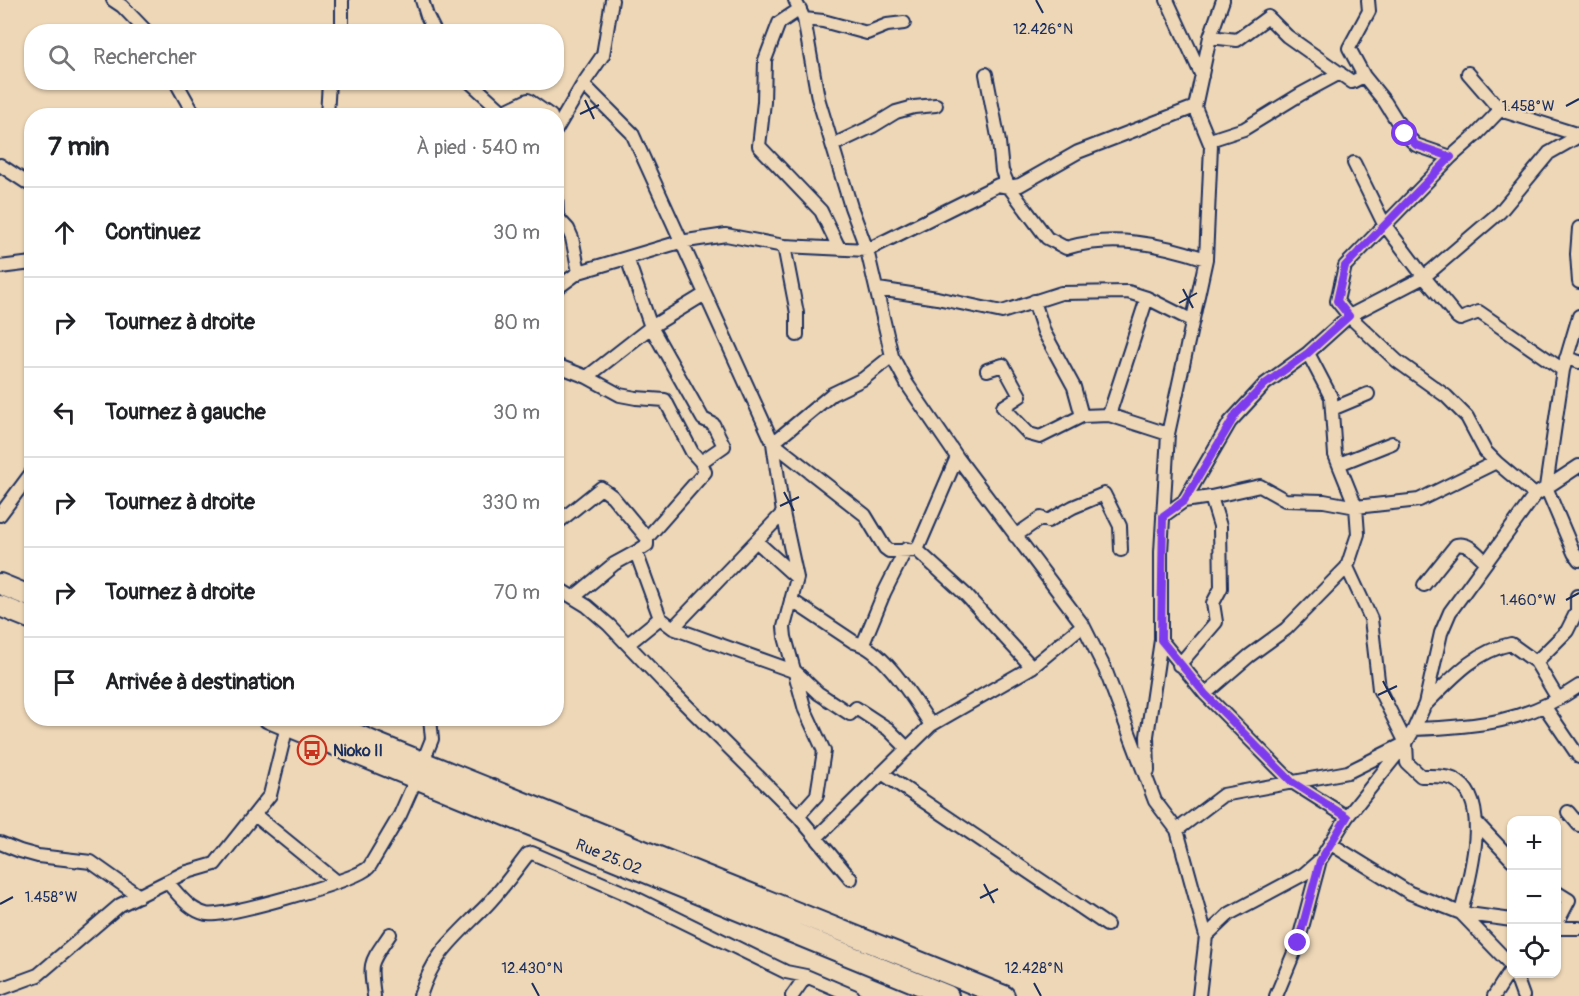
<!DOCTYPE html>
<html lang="fr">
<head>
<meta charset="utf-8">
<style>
  body { margin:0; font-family:Pangolin,sans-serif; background:#f2f2f2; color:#202124 }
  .controls { position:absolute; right:18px; bottom:18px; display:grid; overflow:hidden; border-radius:12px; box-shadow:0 2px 4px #0004 }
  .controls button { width:54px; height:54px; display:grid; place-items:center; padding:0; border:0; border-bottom:2px solid #e0e0e0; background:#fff; color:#202124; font:30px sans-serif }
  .stop { position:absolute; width:18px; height:18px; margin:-14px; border:4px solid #7c3aed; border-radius:50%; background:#fff }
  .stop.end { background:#7c3aed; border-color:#fff; box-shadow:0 2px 6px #0008 }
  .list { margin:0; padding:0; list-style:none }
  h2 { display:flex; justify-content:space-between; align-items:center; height:78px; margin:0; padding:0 24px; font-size:26px }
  h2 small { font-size:20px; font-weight:400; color:#757577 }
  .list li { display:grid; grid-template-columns:39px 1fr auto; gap:18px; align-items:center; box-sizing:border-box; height:90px; padding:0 24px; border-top:2px solid #e0e0e0 }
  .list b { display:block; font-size:22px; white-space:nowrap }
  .list em { font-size:20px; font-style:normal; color:#757577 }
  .icon { flex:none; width:33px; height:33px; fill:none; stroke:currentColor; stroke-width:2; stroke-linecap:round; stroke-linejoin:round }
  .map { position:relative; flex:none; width:1579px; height:996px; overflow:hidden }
  .search { position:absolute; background:#fff; box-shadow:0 2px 4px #0004; left:24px; top:24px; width:540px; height:66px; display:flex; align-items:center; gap:15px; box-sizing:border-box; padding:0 21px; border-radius:24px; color:#757577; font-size:22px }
  .panel { position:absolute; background:#fff; box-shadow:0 2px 4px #0004; left:24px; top:108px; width:540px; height:618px; border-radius:24px }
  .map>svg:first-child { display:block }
</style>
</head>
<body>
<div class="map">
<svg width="1579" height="996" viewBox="0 0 1579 996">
  <rect width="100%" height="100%" fill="#eed7b7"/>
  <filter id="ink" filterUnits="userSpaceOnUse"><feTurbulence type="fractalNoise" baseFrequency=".0167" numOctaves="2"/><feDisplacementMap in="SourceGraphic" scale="12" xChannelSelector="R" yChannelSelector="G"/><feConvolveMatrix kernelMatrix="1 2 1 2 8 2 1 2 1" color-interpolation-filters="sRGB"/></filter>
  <g filter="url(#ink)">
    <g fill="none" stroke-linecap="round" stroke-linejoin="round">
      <g stroke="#1b2f5e" stroke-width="16">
        <path id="minor" d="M113,0L122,6L147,32
          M422,0L427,16L435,32
          M795,0L804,19L818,98L851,207L867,250L892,356L907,384L957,457L1083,625L1105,669L1155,801L1177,830L1206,936L1199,996
          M1167,0L1202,76
          M1368,0L1369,11L1349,48L1364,76L1385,102L1405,134L1416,145L1451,157
          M800,9L779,23L765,60L764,102L759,146L821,211L839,248
          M804,19L823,21L867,33L887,25L904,23
          M342,32V0
          M1210,37L1237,40L1268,17L1287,36L1352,82L1364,76
          M1468,73L1500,110L1579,135
          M986,74L999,142L1002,171L1009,187L1047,238L1066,248C1113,234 1161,244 1206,259
          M176,82L195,116
          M470,82L503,112L528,100L551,116
          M583,84L632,133L773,443L783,513L797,578L784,627L785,637L805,710L824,751L817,795L798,816
          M327,116L329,82
          M556,130L583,84L603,55L612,0
          M1210,140L1244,129L1301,94L1340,73
          M833,145L873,126L896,112L914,107L936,105
          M1354,163L1384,224L1424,277L1457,317L1460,319L1479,312L1563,370
          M0,165L32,186
          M556,193L557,217L568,229L572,238L579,272
          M1579,228L1577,254L1579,282
          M784,246L797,313V335
          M627,258L651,327L703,419L713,424L724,446L701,462
          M0,267L32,263
          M556,289L579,272L680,242L726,235L784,246L867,250L998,185L1009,187L1020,185L1078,152L1195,107
          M878,289L937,298L1002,312L1061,293L1128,292L1147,298L1193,321
          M1034,301L1044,332L1074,387L1082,416
          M1579,316L1563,370L1546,487L1574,553L1579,560
          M892,356L863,379L832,394L773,443L865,515L885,548L889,551L917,550L966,595L1032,667
          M1566,358L1579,362
          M556,365L587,377L620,395L636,398L665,400L692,452L701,462L705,472L647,538V545L636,552L660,618L673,628L796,672L818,693L850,714L856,708L888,729L907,748
          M987,370L1003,365L1020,396L1003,407L1029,434L1040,437L1082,416L1109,415L1168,434
          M587,377L651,327L705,294
          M1332,409L1368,394
          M1109,415L1147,298
          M1496,462L1485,451L1467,417L1446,396L1397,361L1349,316L1337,301L1345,266L1451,157L1477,134L1500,110
          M1339,464L1392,443
          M1184,501L1211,497L1260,486L1285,500L1324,501L1356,507L1335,455L1331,397L1308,353
          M0,515L32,472
          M1163,516L1184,501L1230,422L1265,384L1308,353L1349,316L1424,277L1500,212L1549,153L1579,136
          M556,524L601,488L612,496L647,538
          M1015,536L1041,518L1048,521L1073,507L1104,494L1120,526L1121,550
          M756,541L797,578
          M917,550L957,457
          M1347,567L1371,619L1379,689L1406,743L1407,763L1421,776C1431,776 1444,775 1453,779C1494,798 1469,879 1461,913
          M1424,585L1456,545C1469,542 1477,554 1486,562
          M556,587L587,606L609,625L671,690L798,816L851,879
          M574,597L614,564L636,552
          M791,600L854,642C884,649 914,700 931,725
          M673,628L783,513
          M1161,640L1205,694L1292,782L1347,817
          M628,644L660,618
          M863,644L884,593L906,549
          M1536,662L1567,631L1577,611V596
          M1179,665L1216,622L1213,603L1221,588L1220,526L1211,497
          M1205,694L1249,656L1286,629L1347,567L1358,534L1356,507L1419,500L1496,462L1535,495
          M1426,704C1451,679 1475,651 1511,644L1536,662L1558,699
          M1545,707L1579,757
          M1414,729C1477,727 1527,722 1579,686
          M1148,771L1147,736L1161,640V552L1168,434L1206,259L1211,146L1195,107L1210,37L1223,0
          M882,773L1107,925
          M1568,812L1579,825
          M255,815L336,881
          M1477,823L1512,860
          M1177,830L1223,795L1348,772L1402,745
          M816,838L931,725L1032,667L1083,625
          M0,843L20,851L38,856L91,862L139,896
          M1331,844L1410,893L1461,913L1512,920
          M168,883C179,895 189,910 206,914C224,918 348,882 365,870C367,869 370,866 371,864L400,815L416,779L432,739L430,718
          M1556,892L1569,900L1556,925
          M1461,913L1512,966
          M1556,928H1579
          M1206,936L1229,914L1304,874L1320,860L1347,817L1406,743L1414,729L1425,704L1441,633L1450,612L1535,495L1579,466
          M1515,974L1523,996
          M0,989L38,975L120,905L184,873L215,864L270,795L287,726
          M374,996C369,960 370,964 390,934
          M420,996C434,954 451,941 481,911C499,894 513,873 528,854L532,853L627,894L786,972L806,976
          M792,996L806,976L853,996
          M1276,996L1298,943L1320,860
          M1494,996L1512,968"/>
      </g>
      <g stroke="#1b2f5e" stroke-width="24">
        <path id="primary" d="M0,584L32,597
          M0,606L32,619
          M269,718L948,996
          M319,718L375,743L1004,996"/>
      </g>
      <use href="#minor" stroke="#eed7b7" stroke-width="12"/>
      <use href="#primary" stroke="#eed7b7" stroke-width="20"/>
    </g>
  </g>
  <g fill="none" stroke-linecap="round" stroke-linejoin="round" filter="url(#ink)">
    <path stroke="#7c3aed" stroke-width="8" d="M1298,943L1320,861L1347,817L1292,782L1205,694L1161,640L1163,516L1184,501L1236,414L1265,384L1308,353L1349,316L1337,301L1345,266L1451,157L1416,145L1405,134"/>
  </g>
  <path fill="none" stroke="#1b2f5e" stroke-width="2" d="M1036,0L1043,13M585,100L594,119M1566,106L1579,99M580,114L599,105M1183,289L1193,308M1179,303L1197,293M784,492L794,511M780,506L799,497M1566,600L1579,593M1383,681L1393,700M1378,695L1397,686M984,884L994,903M980,898L998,889M0,904L13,897M532,983L539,996M1034,983L1041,996"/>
  <defs>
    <g id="bus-ring" transform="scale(1.5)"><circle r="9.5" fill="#eed7b7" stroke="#c8321e" stroke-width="1.5"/><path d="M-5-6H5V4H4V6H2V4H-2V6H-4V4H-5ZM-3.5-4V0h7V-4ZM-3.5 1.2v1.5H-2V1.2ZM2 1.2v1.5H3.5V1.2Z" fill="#c8321e"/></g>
  </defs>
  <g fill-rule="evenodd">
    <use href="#bus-ring" x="312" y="750"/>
  </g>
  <g text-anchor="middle" stroke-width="5" stroke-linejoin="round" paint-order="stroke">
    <g font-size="16" font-weight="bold" fill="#1b2f5e" stroke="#eed7b7" text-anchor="start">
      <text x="333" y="756">Nioko II</text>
    </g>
    <g font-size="16" fill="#1b2f5e" stroke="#eed7b7">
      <text transform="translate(609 856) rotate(22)" y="6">Rue 25.02</text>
    </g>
  </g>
  <g font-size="15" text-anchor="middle" fill="#1b2f5e" stroke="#eed7b7" stroke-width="5" stroke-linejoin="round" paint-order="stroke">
    <text x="1043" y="34">12.426°N</text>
    <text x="1528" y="111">1.458°W</text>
    <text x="1528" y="605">1.460°W</text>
    <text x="51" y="902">1.458°W</text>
    <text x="532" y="973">12.430°N</text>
    <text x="1034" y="973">12.428°N</text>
  </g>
</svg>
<div class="controls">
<button>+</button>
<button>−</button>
<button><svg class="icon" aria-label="locate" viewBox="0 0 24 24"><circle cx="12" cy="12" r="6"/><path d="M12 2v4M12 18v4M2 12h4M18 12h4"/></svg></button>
</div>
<div class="stop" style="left:1405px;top:134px"></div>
<div class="stop end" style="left:1298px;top:943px"></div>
<div class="search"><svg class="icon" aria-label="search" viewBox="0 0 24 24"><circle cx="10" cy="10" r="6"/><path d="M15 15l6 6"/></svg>Rechercher</div>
<section class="panel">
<h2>7 min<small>À pied · 540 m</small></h2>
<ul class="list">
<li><svg class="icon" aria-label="ahead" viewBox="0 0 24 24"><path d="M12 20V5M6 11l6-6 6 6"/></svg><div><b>Continuez</b></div><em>30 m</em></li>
<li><svg class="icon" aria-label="right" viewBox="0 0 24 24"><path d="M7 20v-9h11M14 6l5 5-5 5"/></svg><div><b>Tournez à droite</b></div><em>80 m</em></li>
<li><svg class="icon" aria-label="left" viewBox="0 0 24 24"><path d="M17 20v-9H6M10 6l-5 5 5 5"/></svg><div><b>Tournez à gauche</b></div><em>30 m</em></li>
<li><svg class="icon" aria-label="right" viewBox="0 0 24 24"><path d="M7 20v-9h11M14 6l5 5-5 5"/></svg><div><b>Tournez à droite</b></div><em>330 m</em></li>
<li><svg class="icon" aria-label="right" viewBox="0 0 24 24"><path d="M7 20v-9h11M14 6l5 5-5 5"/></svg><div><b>Tournez à droite</b></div><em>70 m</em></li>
<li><svg class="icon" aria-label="arrive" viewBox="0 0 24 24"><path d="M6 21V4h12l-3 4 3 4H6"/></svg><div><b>Arrivée à destination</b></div></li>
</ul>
</section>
</div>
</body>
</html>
